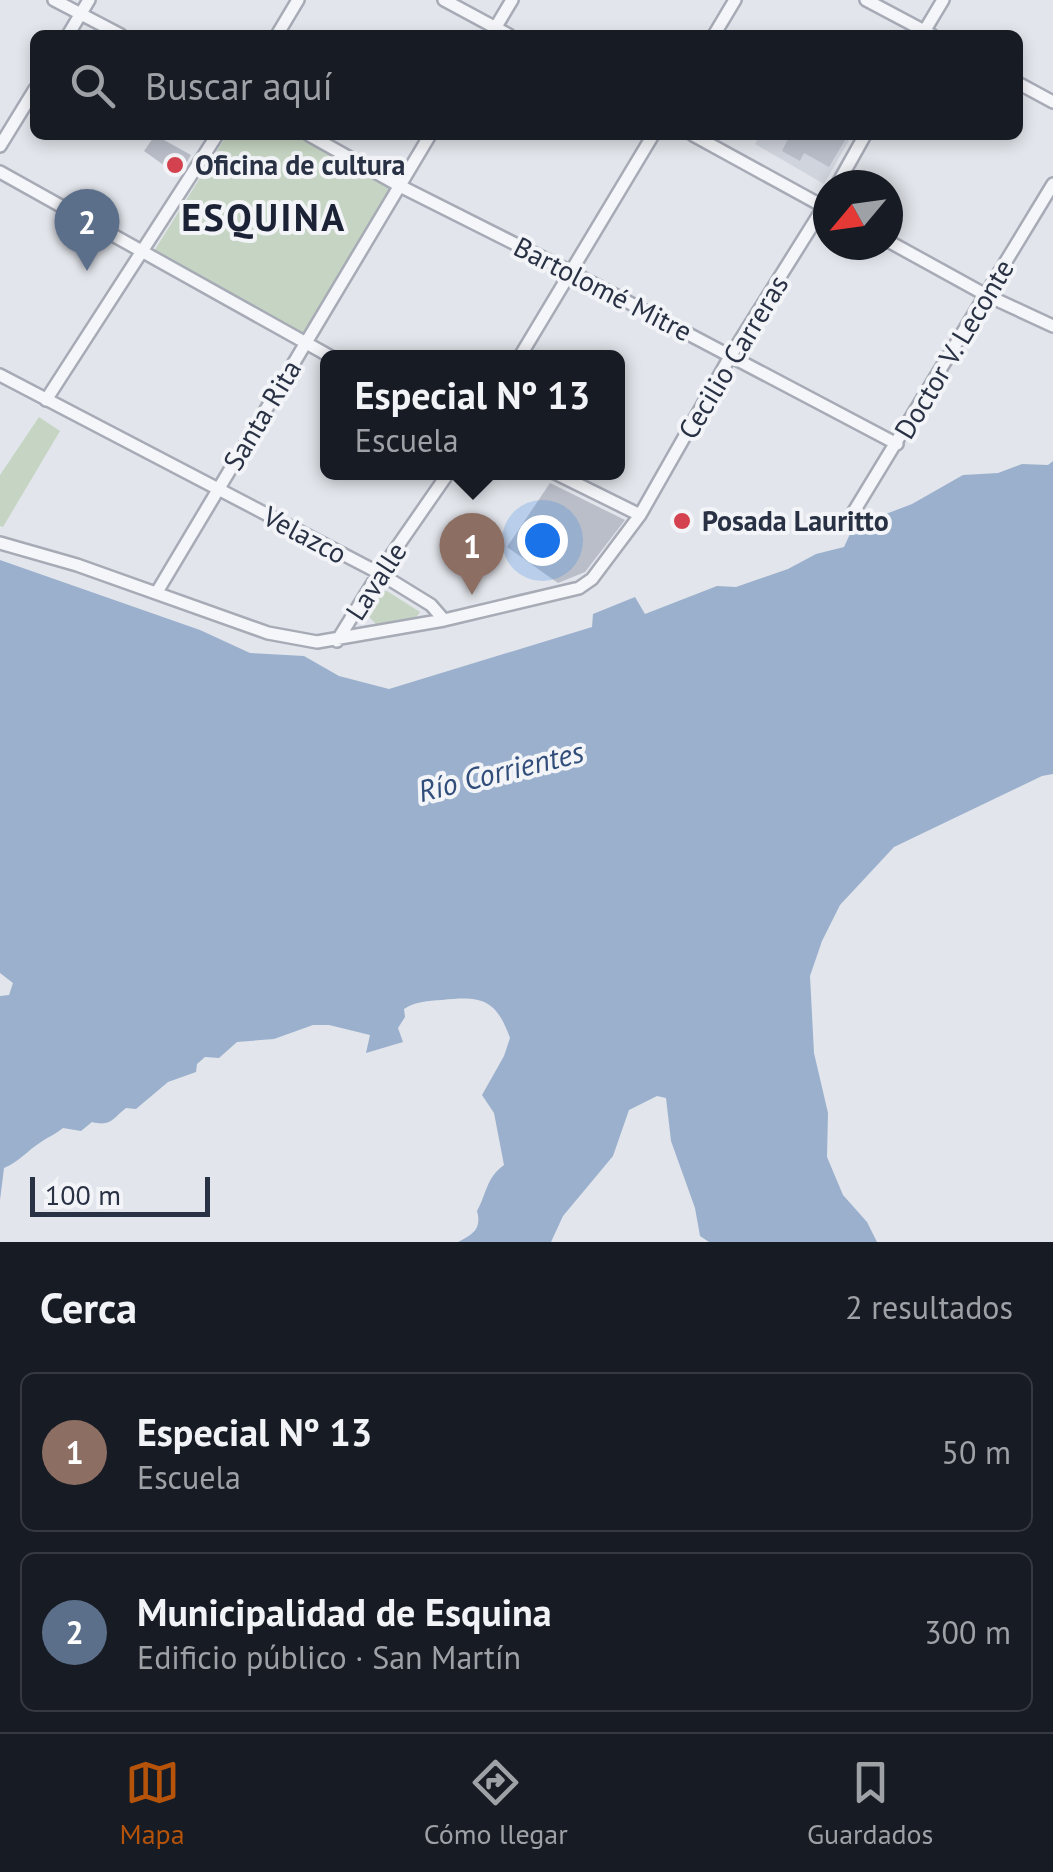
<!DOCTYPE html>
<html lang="es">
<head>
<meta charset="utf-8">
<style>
  body { margin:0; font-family:"PT Sans",sans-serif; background:#242831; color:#f1f3f6 }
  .compass { position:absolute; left:813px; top:170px; width:90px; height:90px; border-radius:50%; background:#171b24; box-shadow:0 5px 15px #0003; rotate:241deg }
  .scale { position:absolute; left:30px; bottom:25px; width:180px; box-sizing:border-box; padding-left:10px; border:5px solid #293144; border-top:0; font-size:28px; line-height:35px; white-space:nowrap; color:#293144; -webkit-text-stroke:8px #f2f4f8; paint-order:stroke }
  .you { position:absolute; left:542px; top:540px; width:35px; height:35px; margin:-25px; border:8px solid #fff; border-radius:50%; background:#1a73e8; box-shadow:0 0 0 15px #1a73e833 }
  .badge { display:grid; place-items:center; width:65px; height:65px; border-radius:50%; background:#b45309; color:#fff; font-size:32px; font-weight:700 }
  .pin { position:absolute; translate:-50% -82px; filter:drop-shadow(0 2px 5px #0008) }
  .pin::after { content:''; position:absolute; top:52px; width:35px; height:30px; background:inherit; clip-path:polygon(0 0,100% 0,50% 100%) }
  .popup { position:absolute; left:320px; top:350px; width:305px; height:130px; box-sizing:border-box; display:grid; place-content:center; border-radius:15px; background:#171b24; filter:drop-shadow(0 2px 8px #0005); font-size:32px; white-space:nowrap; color:#9ea1a6 }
  .popup b { font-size:38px; color:#f1f3f6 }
  .popup::after { content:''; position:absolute; left:50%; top:100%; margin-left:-20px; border:20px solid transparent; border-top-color:#171b24 }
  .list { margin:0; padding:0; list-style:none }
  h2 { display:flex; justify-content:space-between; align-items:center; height:130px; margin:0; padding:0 40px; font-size:42px }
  h2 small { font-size:32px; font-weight:400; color:#9ea1a6 }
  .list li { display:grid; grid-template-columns:65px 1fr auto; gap:30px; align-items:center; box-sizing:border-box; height:160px; margin:0 20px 20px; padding:0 20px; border:2px solid #363941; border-radius:15px }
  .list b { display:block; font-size:38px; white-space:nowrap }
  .list p { margin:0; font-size:32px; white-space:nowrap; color:#9ea1a6 }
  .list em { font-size:32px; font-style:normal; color:#9ea1a6 }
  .icon { flex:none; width:55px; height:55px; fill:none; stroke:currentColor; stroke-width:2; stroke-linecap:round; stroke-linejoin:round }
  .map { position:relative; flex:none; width:1053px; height:1242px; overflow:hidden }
  .search { position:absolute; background:#171b24; box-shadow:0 5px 15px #0003; left:30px; right:30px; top:30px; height:110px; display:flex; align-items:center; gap:25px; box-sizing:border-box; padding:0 35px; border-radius:15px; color:#9ea1a6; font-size:38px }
  .sheet { height:490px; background:#171b24 }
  nav { display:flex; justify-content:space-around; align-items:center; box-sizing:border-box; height:140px; border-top:2px solid #363941; background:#171b24; font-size:28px; color:#9ea1a6 }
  nav a { display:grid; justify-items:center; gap:5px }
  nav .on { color:#b45309 }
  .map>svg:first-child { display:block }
</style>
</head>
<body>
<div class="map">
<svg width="1053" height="1242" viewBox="0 0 1053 1242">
  <rect width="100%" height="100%" fill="#e2e5eb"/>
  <path fill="#d0d4dd" d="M760,135H852L824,184L755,144Z"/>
  <path fill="#c6d5c3" d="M227,135H298L393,188L304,333L154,251Z
    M39,417L60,431L3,527L0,526V475Z
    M387,591L420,612L415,619L376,624L368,616L380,592Z"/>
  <path fill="#9bb0cd" d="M1053,461V774L1042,776L894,847L840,905L822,941L810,976L814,1053L828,1113L827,1157L843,1195L867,1222L877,1242H709L700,1236L695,1208L671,1141L666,1098L657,1096L629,1110L613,1156L563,1216L551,1242H458C473,1234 482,1229 477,1211C487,1193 486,1178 504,1165L494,1113L482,1095L504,1056L510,1038C496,998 480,996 442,1000C427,1001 417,1001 404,1009L405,1017L398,1028L403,1042L366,1053L370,1035L329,1025H313L274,1039L237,1042L219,1058L205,1057L197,1064L196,1072L168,1082L136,1109L126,1108C113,1118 111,1127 92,1122L81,1131L63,1128C56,1134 48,1137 41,1142C28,1150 19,1162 4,1168L0,1200V996L9,995L13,983L0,973V560L200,630L250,653L304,656L339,676L389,689L592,627L593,614L635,597L645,614L717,586L736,587L788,569L816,554L844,547L850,534L878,517L912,504L963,475L998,473L1022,464L1048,465Z"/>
  <path fill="#b9bec9" d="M155,135L191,155L179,176L144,151Z
    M790,135H848L829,167L804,153L800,161L782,151Z
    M550,483L625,520L585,572L558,583L507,547Z"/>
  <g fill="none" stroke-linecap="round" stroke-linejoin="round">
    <g stroke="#a7abb6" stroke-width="16">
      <path id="street" d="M54,0L121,35
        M444,0L509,35
        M866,0L932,35
        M68,35L89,0
        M277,35L298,0
        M491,35L512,0
        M714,35L735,0
        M922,35L943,0
        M1018,83L1053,102
        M309,135L400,186L569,271L897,444
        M693,135L828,209
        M0,146L35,89
        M0,172L333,358
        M837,185L865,135
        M888,241L986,295L1053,326
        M519,358L653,135
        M0,375L379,573L431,605L444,620
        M46,400L217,135
        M553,472L640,515
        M853,513L1053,184
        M0,543L77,565L268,633L317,642L444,620L579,588L592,579L640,515L731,355L828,200
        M157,592L430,135
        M337,641L379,573L449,472"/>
    </g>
    <use href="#street" stroke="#f5f6f9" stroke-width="11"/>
  </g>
  <g fill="#d5424f" stroke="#f2f4f8" stroke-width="4">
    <circle cx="175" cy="165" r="10"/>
    <circle cx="682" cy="521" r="10"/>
  </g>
  <g text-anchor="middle" stroke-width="8" stroke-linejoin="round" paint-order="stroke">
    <g font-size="28" font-weight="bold" fill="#293144" stroke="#f2f4f8" text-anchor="start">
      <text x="195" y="175">Oficina de cultura</text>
      <text x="702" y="531">Posada Lauritto</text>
    </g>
    <g font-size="28" fill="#293144" stroke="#f2f4f8">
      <text transform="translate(603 289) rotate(27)" y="10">Bartolomé Mitre</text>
      <text transform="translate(954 349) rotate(-59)" y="10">Doctor V. Leconte</text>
      <text transform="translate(733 357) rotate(-59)" y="10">Cecilio Carreras</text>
      <text transform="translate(262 415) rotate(-59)" y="10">Santa Rita</text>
      <text transform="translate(305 535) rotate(28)" y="10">Velazco</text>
      <text transform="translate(376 581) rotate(-57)" y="10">Lavalle</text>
    </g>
    <g font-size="30" font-style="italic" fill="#314d7a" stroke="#f2f4f8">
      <text transform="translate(501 772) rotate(-14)" y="10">Río Corrientes</text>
    </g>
    <g font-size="38" font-weight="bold" letter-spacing="2.5" fill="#1b2235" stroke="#f2f4f8">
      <text x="264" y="231">ESQUINA</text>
    </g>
  </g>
</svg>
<svg class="compass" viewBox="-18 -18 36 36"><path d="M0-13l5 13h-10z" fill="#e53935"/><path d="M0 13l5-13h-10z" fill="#9ea1a6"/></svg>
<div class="scale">100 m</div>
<div class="you"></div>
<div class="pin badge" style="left:472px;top:595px;background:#8d6e63">1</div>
<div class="popup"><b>Especial Nº 13</b>Escuela</div>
<div class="pin badge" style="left:87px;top:271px;background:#5c6f8a">2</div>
<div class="search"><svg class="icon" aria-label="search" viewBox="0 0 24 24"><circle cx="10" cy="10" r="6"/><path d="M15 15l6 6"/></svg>Buscar aquí</div>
</div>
<section class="sheet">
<h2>Cerca<small>2 resultados</small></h2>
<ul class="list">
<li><span class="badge" style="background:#8d6e63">1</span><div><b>Especial Nº 13</b><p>Escuela</p></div><em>50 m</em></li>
<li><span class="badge" style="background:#5c6f8a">2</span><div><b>Municipalidad de Esquina</b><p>Edificio público · San Martín</p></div><em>300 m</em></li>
</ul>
</section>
<nav>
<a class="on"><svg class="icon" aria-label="map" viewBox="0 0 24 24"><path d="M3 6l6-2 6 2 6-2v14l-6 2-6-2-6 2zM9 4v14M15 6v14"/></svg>Mapa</a>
<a><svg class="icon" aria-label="directions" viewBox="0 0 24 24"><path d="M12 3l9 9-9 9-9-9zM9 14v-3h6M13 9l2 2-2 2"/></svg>Cómo llegar</a>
<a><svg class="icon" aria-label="saved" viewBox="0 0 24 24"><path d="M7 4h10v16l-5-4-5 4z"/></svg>Guardados</a>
</nav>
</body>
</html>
